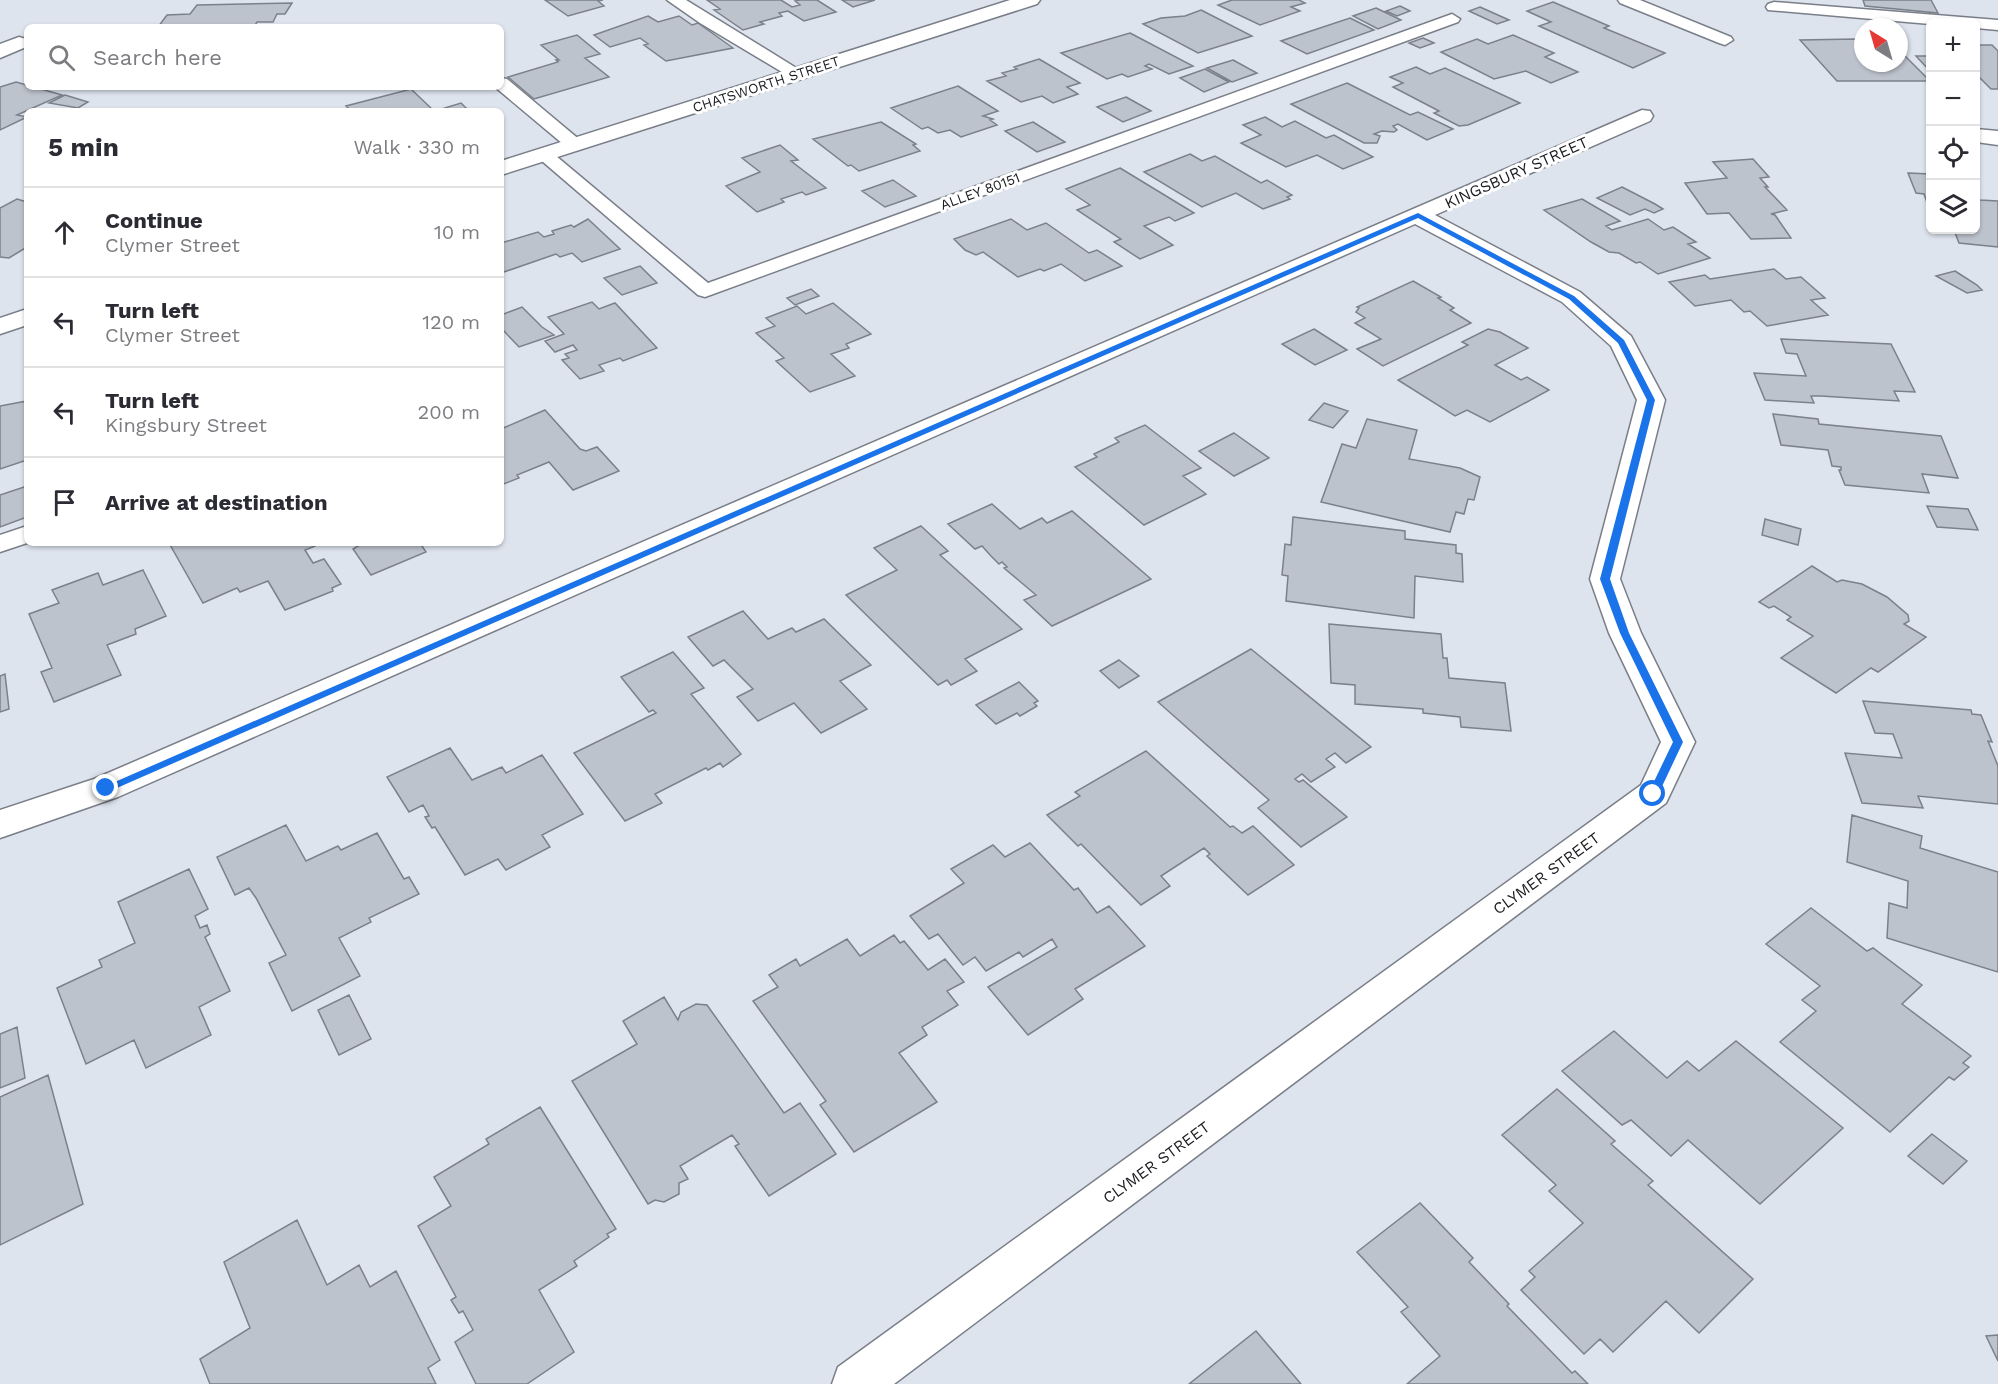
<!DOCTYPE html>
<html lang="en">
<head>
<meta charset="utf-8">
<style>
  body { margin:0; font-family:"Work Sans",sans-serif; background:#f2f2f3; color:#2b2b33 }
  .controls { position:absolute; right:18px; top:18px; display:grid; overflow:hidden; border-radius:9px; box-shadow:0 2px 4px #0004 }
  .controls button { width:54px; height:54px; display:grid; place-items:center; padding:0; border:0; border-bottom:2px solid #e1e1e2; background:#fff; color:#2b2b33; font:30px sans-serif }
  .compass { position:absolute; left:1854px; top:18px; width:54px; height:54px; border-radius:50%; background:#fff; box-shadow:0 2px 4px #0004; rotate:323deg }
  .stop { position:absolute; width:18px; height:18px; margin:-14px; border:4px solid #1a73e8; border-radius:50%; background:#fff }
  .stop.end { background:#1a73e8; border-color:#fff; box-shadow:0 2px 6px #0008 }
  .list { margin:0; padding:0; list-style:none }
  h2 { display:flex; justify-content:space-between; align-items:center; height:78px; margin:0; padding:0 24px; font-size:26px }
  h2 small { font-size:20px; font-weight:400; color:#7c7c81 }
  .list li { display:grid; grid-template-columns:39px 1fr auto; gap:18px; align-items:center; box-sizing:border-box; height:90px; padding:0 24px; border-top:2px solid #e1e1e2 }
  .list b { display:block; font-size:22px; white-space:nowrap }
  .list p { margin:0; font-size:20px; white-space:nowrap; color:#7c7c81 }
  .list em { font-size:20px; font-style:normal; color:#7c7c81 }
  .icon { flex:none; width:33px; height:33px; fill:none; stroke:currentColor; stroke-width:2; stroke-linecap:round; stroke-linejoin:round }
  .map { position:relative; flex:none; width:1998px; height:1384px; overflow:hidden }
  .search { position:absolute; background:#fff; box-shadow:0 2px 4px #0004; left:24px; top:24px; width:480px; height:66px; display:flex; align-items:center; gap:15px; box-sizing:border-box; padding:0 21px; border-radius:9px; color:#7c7c81; font-size:22px }
  .panel { position:absolute; background:#fff; box-shadow:0 2px 4px #0004; left:24px; top:108px; width:480px; height:438px; border-radius:9px }
  .map>svg:first-child { display:block }
</style>
</head>
<body>
<div class="map">
<svg width="1998" height="1384" viewBox="0 0 1998 1384">
  <rect width="100%" height="100%" fill="#dee4ee"/>
  <path fill="#bdc3cd" stroke="#7b818a" stroke-width="1.5" d="M545,0H603L598,1L604,6L568,16Z
    M707,0H781L792,7L800,5L795,1L800,0H817L836,12L804,21L788,11L779,13L782,16L760,22L764,24L743,30L714,10L720,9Z
    M842,0H875L853,7Z
    M1232,0H1299L1305,3L1291,7L1300,11L1260,25L1218,5Z
    M1863,0H1931L1938,13L1865,6Z
    M1553,2L1609,26L1604,28L1665,53L1633,68L1539,26L1551,22L1527,11Z
    M292,3L285,14H277L273,22H257L254,27H158L167,15L190,14L197,5Z
    M1400,6L1410,11L1397,16L1386,11Z
    M1480,7L1509,20L1497,24L1469,11Z
    M1376,8L1401,20L1378,29L1353,16Z
    M1201,10L1252,36L1198,53L1143,24L1161,18L1185,16Z
    M648,16L658,22L679,16L692,25L698,23L733,48L666,61L644,45L648,44L640,38L610,47L594,35Z
    M1350,18L1374,30L1307,54L1281,41Z
    M1130,33L1193,66L1169,74L1149,64L1145,66L1152,69L1128,77L1122,74L1107,79L1061,53Z
    M577,35L600,54L585,58L609,77L534,99L508,77L558,62L556,60H559L541,45Z
    M1513,35L1554,53L1545,57L1578,72L1551,83L1526,71L1494,79L1441,52L1477,39L1488,44Z
    M1423,38L1434,43L1420,48L1409,43Z
    M1856,39L1863,46V63H1899V50L1930,81H1837L1800,40Z
    M1976,45H1992L1998,51V89H1991L1976,74Z
    M1916,56H1930V71Z
    M1039,59L1080,83L1067,87L1078,94L1053,103L1042,96L1021,102L987,81L1006,76L1002,73L1017,69L1014,67Z
    M1233,60L1257,73L1232,82L1207,68Z
    M1416,67L1430,74L1445,68L1520,103L1468,125L1459,126L1434,113L1439,111L1393,87L1403,83L1390,77Z
    M1205,69L1229,82L1204,92L1180,78Z
    M16,82L62,95L17,115L27,117L0,130V87Z
    M1347,83L1410,115L1418,112L1453,129L1427,140L1398,124L1393,126L1397,130L1394,132L1382,131L1374,134L1380,136L1377,143H1364L1291,104Z
    M958,86L998,111L983,116L993,119L990,120L997,125L961,137L950,130L938,133L928,127L922,129L891,108Z
    M411,89L434,111H351L346,106Z
    M65,95L88,102L78,108L49,103Z
    M1126,97L1151,111L1123,122L1097,107Z
    M461,103L469,111H435Z
    M1265,117L1282,127L1295,121L1326,138L1334,135L1373,157L1343,169L1317,155L1286,167L1241,143L1261,135L1243,125Z
    M881,122L916,144L913,145L920,151L859,171L851,165L848,166L813,139Z
    M1033,122L1065,142L1037,152L1005,131Z
    M780,145L798,160L791,161L826,188L806,195L802,192L781,199L784,202L757,212L726,186L760,172L742,158Z
    M1190,154L1202,161L1215,156L1261,183L1267,180L1292,195L1287,197L1290,199L1263,209L1236,193L1202,207L1144,172Z
    M1753,159L1769,177L1760,178L1768,187H1765L1787,210L1771,214L1775,215L1791,238L1751,239L1729,213L1707,214L1685,183L1727,178L1713,162Z
    M1120,168L1194,213L1175,221L1169,217L1144,226L1173,245L1140,259L1114,242L1121,239L1077,210L1090,205L1066,189Z
    M1908,173L1930,174V211L1924,194L1916,193Z
    M893,180L916,196L885,207L862,191Z
    M1622,187L1655,204L1663,209L1654,213L1645,209L1630,215L1597,198Z
    M1976,196L1980,200L1998,201V247L1959,243L1954,230H1976Z
    M17,199L27,202V247L9,258L0,257V208Z
    M1582,199L1620,221L1606,226L1612,230L1648,219L1664,230L1673,227L1696,242L1688,244L1710,258L1658,274L1640,262L1636,263L1619,253L1609,252L1591,242L1544,210Z
    M588,219L620,249L582,262L572,253L560,257L556,254L501,273V243L538,232L544,237L554,234L552,231L571,225L574,227Z
    M1011,219L1027,230L1046,223L1089,253L1097,250L1122,266L1085,281L1061,264L1044,271L1040,269L1018,277L983,252L976,255L965,250L954,239Z
    M640,266L657,283L622,295L604,278Z
    M1774,269L1786,279L1801,277L1825,298L1811,300L1828,315L1767,326L1750,311L1744,312L1731,300L1695,306L1669,282L1705,275L1710,279Z
    M1955,271L1977,285L1982,290L1967,293L1936,276Z
    M1413,281L1441,297L1438,298L1454,308L1450,310L1471,323L1383,366L1357,349L1381,339L1355,323L1365,318L1356,312L1359,308L1357,307Z
    M811,289L819,296L795,305L787,298Z
    M592,302L599,309L615,303L657,348L623,361L620,358L599,365L604,371L580,379L562,360L569,358L565,354L577,350L573,345L555,352L545,341L564,334L548,317Z
    M833,303L871,334L846,344L849,348L831,354L855,376L810,392L776,361L784,358L756,333L775,326L766,318L797,306L806,314Z
    M522,307L542,327L554,335L519,347L501,328V315Z
    M1314,329L1347,350L1315,365L1282,344Z
    M1488,329L1500,332L1528,348L1495,365L1521,380L1527,377L1549,390L1490,422L1467,410L1455,416L1398,380L1468,345L1462,342Z
    M1781,339L1891,344L1915,392L1894,391L1899,401L1821,396H1811L1814,403L1765,400L1754,373L1806,376L1797,354L1786,353Z
    M27,401V460L0,469V406Z
    M1324,403L1348,411L1333,428L1309,420Z
    M545,410L580,449L586,451L597,447L619,471L573,490L549,462L517,475L519,478L501,485V429Z
    M1773,414L1818,419L1819,424L1941,436L1958,478L1922,474L1929,493L1845,485L1839,470H1841V467L1832,466L1828,450L1781,445Z
    M1367,419L1417,430L1409,459L1460,468L1480,477L1474,500L1468,499L1464,514L1456,512L1450,532L1321,502L1342,444L1356,448Z
    M1145,425L1201,468L1183,476L1206,494L1144,525L1075,467L1097,457L1094,454L1119,442L1115,438Z
    M1234,433L1269,458L1234,476L1199,451Z
    M27,486V517L0,527V495Z
    M992,504L1020,529L1042,518L1047,523L1072,511L1151,579L1052,626L1024,600L1036,595L1004,568L1007,567L1002,562L999,564L991,556L982,546L975,549L948,524Z
    M1927,506L1968,509L1978,530L1937,527Z
    M1293,517L1405,531V539L1456,545V553L1462,554L1463,582L1415,576L1414,618L1286,601L1288,576L1282,575L1285,544L1291,545Z
    M1765,519L1801,529L1798,545L1762,535Z
    M921,526L948,551L940,555L1022,629L965,659L977,671L951,685L947,680L938,685L846,595L897,570L874,548Z
    M169,543H314L315,546L305,550L313,563L324,559L341,584L332,588L333,591L285,610L268,581L240,592L237,588L230,591L203,603Z
    M363,543H420L426,552L371,575L353,549Z
    M1812,566L1837,582L1842,580L1862,584L1887,597L1908,615L1909,621L1904,624L1926,637L1878,672L1871,668L1836,693L1781,658L1813,636L1787,620L1791,617L1774,606L1769,608L1759,602Z
    M143,570L166,616L135,629L136,634L107,645L121,675L54,702L41,672L52,668L29,614L59,603L52,590L98,573L103,585Z
    M743,611L768,639L792,628L796,632L824,619L871,665L840,681L867,709L821,733L794,703L758,721L737,697L753,689L724,660L713,666L688,637Z
    M1329,624L1441,634L1443,658H1447L1449,678L1505,683L1511,731L1461,727L1460,717L1423,713V709L1355,704V685L1331,683Z
    M1251,649L1371,747L1346,763L1335,753L1326,759L1335,767L1311,782L1302,774L1295,779L1299,782L1303,780L1347,817L1301,847L1258,808L1269,800L1158,702Z
    M673,652L704,688L691,694L741,754L723,767L720,763L708,770L706,768L655,794L662,803L625,821L574,753L656,713L653,710L649,712L621,677Z
    M1119,660L1139,676L1119,688L1100,671Z
    M5,674L9,709L0,712V676Z
    M1019,682L1038,701L1034,703L1037,706L1020,716L1017,713L996,724L976,705Z
    M1863,701L1971,710L1972,714L1981,715L1992,742L1988,741L1998,766V804L1918,796L1923,808L1862,803L1845,753L1902,758L1893,734L1875,733Z
    M450,748L472,780L502,767L506,773L542,755L583,814L542,835L550,847L506,870L498,859L465,875L435,827L432,828L425,817L429,816L423,805L409,812L387,777Z
    M1146,751L1230,827L1233,826L1242,833L1253,826L1294,865L1248,895L1207,856L1210,854L1204,848L1161,876L1170,886L1141,905L1081,844L1078,846L1047,815L1080,796L1075,792Z
    M1852,815L1922,836L1920,848L1998,872V972L1887,938L1889,903L1907,908L1908,881L1847,862Z
    M286,825L306,861L338,846L341,850L377,833L404,879L409,877L419,894L369,918L371,922L339,938L360,976L292,1011L269,963L286,955L256,898L249,888L235,895L217,857Z
    M1030,843L1074,890L1078,888L1097,913L1109,906L1145,946L1075,989L1083,999L1028,1035L988,987L1057,947L1052,939L1023,957L1019,952L986,971L975,957L963,965L938,934L929,939L910,916L964,883L951,869L993,845L1005,857Z
    M189,869L208,909L195,916L200,928L207,925L210,934L205,937L230,991L199,1007L211,1035L146,1068L134,1040L86,1064L57,988L102,967L99,960L135,943L118,902Z
    M1811,908L1867,951L1873,948L1922,985L1902,1004L1971,1056L1963,1063L1969,1067L1954,1080L1949,1077L1890,1132L1780,1042L1816,1011L1802,1000L1820,986L1766,944Z
    M894,935L900,943L904,941L928,970L945,959L964,982L947,991L958,1005L922,1027L927,1035L899,1053L937,1102L854,1152L820,1105L826,1101L753,1001L778,987L769,975L796,959L800,966L847,939L860,956Z
    M349,995L371,1039L339,1055L318,1010Z
    M664,997L678,1020L681,1012L696,1004L707,1005L784,1113L800,1103L836,1154L769,1196L735,1146L739,1144L732,1135L680,1166L688,1179L679,1183V1194L664,1202L655,1200L648,1204L572,1081L637,1044L623,1021Z
    M17,1027L25,1078L0,1088V1034Z
    M1614,1031L1667,1078L1687,1061L1699,1071L1736,1041L1843,1128L1760,1204L1688,1140L1671,1156L1631,1120L1622,1125L1562,1071Z
    M48,1075L83,1204L0,1245V1097Z
    M1557,1089L1615,1141L1611,1144L1653,1181L1648,1185L1753,1279L1699,1333L1666,1301L1613,1352L1600,1339L1584,1354L1521,1290L1535,1277L1529,1271L1583,1223L1549,1191L1556,1185L1502,1135Z
    M540,1107L616,1229L607,1234L609,1237L574,1261L577,1266L539,1290L574,1352L527,1384H476L455,1342L473,1330L463,1311L459,1313L451,1300L456,1297L418,1226L451,1206L434,1177L489,1144L486,1139Z
    M1932,1134L1967,1161L1943,1184L1908,1156Z
    M1420,1203L1473,1258L1469,1262L1509,1304L1507,1306L1572,1373L1575,1371L1588,1384H1407L1440,1356L1401,1312L1408,1307L1357,1252Z
    M297,1220L327,1285L359,1265L370,1287L396,1271L440,1360L428,1368L436,1384H210L200,1359L250,1328L224,1262Z
    M1256,1331L1301,1384H1189Z
    M1998,1335V1361L1986,1336Z"/>
  <g fill="none" stroke-linecap="round" stroke-linejoin="round">
    <g stroke="#797e88" stroke-width="3">
      <path id="service" d="M667,0H686L806,74L804,78H792L700,23Z
        M1618,0H1640L1731,37L1733,40L1725,45L1719,43L1620,3Z
        M1774,2L1998,20V30L1976,28V22L1930,24L1768,10L1766,7L1768,4Z
        M1452,14L1460,19L1458,22L705,297L698,295L535,155L544,150L550,151L708,283Z
        M501,78L507,79L581,141L584,145L581,149H569L495,87H501Z
        M27,526V543L0,552V535Z"/>
    </g>
    <g stroke="#797e88" stroke-width="3">
      <path id="minor" d="M19,37L26,39V47L0,58V44Z
        M1642,110L1650,111L1653,116L1650,121L1435,215L1580,292L1631,336L1665,400L1620,579L1641,633L1695,742L1666,803L894,1384H832L838,1367L1641,785L1661,742L1609,633L1590,579L1637,400L1611,346L1562,302L1415,224L118,797L0,838V810L94,779Z
        M1976,129L1998,131V145L1976,142Z"/>
    </g>
    <g stroke="#797e88" stroke-width="3">
      <path id="secondary" d="M1010,0H1040L1037,4L501,175V161Z
        M27,309V325L0,334V318Z"/>
    </g>
    <use href="#service" fill="#fff" fill-rule="evenodd"/>
    <use href="#minor" fill="#fff" fill-rule="evenodd"/>
    <use href="#secondary" fill="#fff" fill-rule="evenodd"/>
  </g>
  <path fill="#1a73e8" d="M1418,213L1574,296L1624,340L1655,400L1610,579L1629,633L1683,742L1657,797L1653,798L1648,794L1673,742L1620,633L1600,579L1647,400L1618,343L1569,299L1418,218L110,791L106,792L101,788Z"/>
  <g text-anchor="middle" stroke-width="6" stroke-linejoin="round" paint-order="stroke">
    <g font-size="14" fill="#191b1f" stroke="#fff">
      <text transform="translate(766 84) rotate(-18)" y="5">CHATSWORTH STREET</text>
      <text transform="translate(980 191) rotate(-20)" y="5">ALLEY 80151</text>
    </g>
    <g font-size="16" fill="#191b1f" stroke="#fff">
      <text transform="translate(1516 172) rotate(-24)" y="6">KINGSBURY STREET</text>
      <text transform="translate(1546 873) rotate(-36)" y="6">CLYMER STREET</text>
      <text transform="translate(1156 1162) rotate(-36)" y="6">CLYMER STREET</text>
    </g>
  </g>
</svg>
<div class="controls">
<button>+</button>
<button>−</button>
<button><svg class="icon" aria-label="locate" viewBox="0 0 24 24"><circle cx="12" cy="12" r="6"/><path d="M12 2v4M12 18v4M2 12h4M18 12h4"/></svg></button>
<button><svg class="icon" aria-label="layers" viewBox="0 0 24 24"><path d="M12 4l9 5-9 5-9-5zM3 14l9 5 9-5"/></svg></button>
</div>
<svg class="compass" viewBox="-18 -18 36 36"><path d="M0-13l5 13h-10z" fill="#e53935"/><path d="M0 13l5-13h-10z" fill="#7c7c81"/></svg>
<div class="stop" style="left:1653px;top:794px"></div>
<div class="stop end" style="left:106px;top:788px"></div>
<div class="search"><svg class="icon" aria-label="search" viewBox="0 0 24 24"><circle cx="10" cy="10" r="6"/><path d="M15 15l6 6"/></svg>Search here</div>
<section class="panel">
<h2>5 min<small>Walk · 330 m</small></h2>
<ul class="list">
<li><svg class="icon" aria-label="ahead" viewBox="0 0 24 24"><path d="M12 20V5M6 11l6-6 6 6"/></svg><div><b>Continue</b><p>Clymer Street</p></div><em>10 m</em></li>
<li><svg class="icon" aria-label="left" viewBox="0 0 24 24"><path d="M17 20v-9H6M10 6l-5 5 5 5"/></svg><div><b>Turn left</b><p>Clymer Street</p></div><em>120 m</em></li>
<li><svg class="icon" aria-label="left" viewBox="0 0 24 24"><path d="M17 20v-9H6M10 6l-5 5 5 5"/></svg><div><b>Turn left</b><p>Kingsbury Street</p></div><em>200 m</em></li>
<li><svg class="icon" aria-label="arrive" viewBox="0 0 24 24"><path d="M6 21V4h12l-3 4 3 4H6"/></svg><div><b>Arrive at destination</b></div></li>
</ul>
</section>
</div>
</body>
</html>
